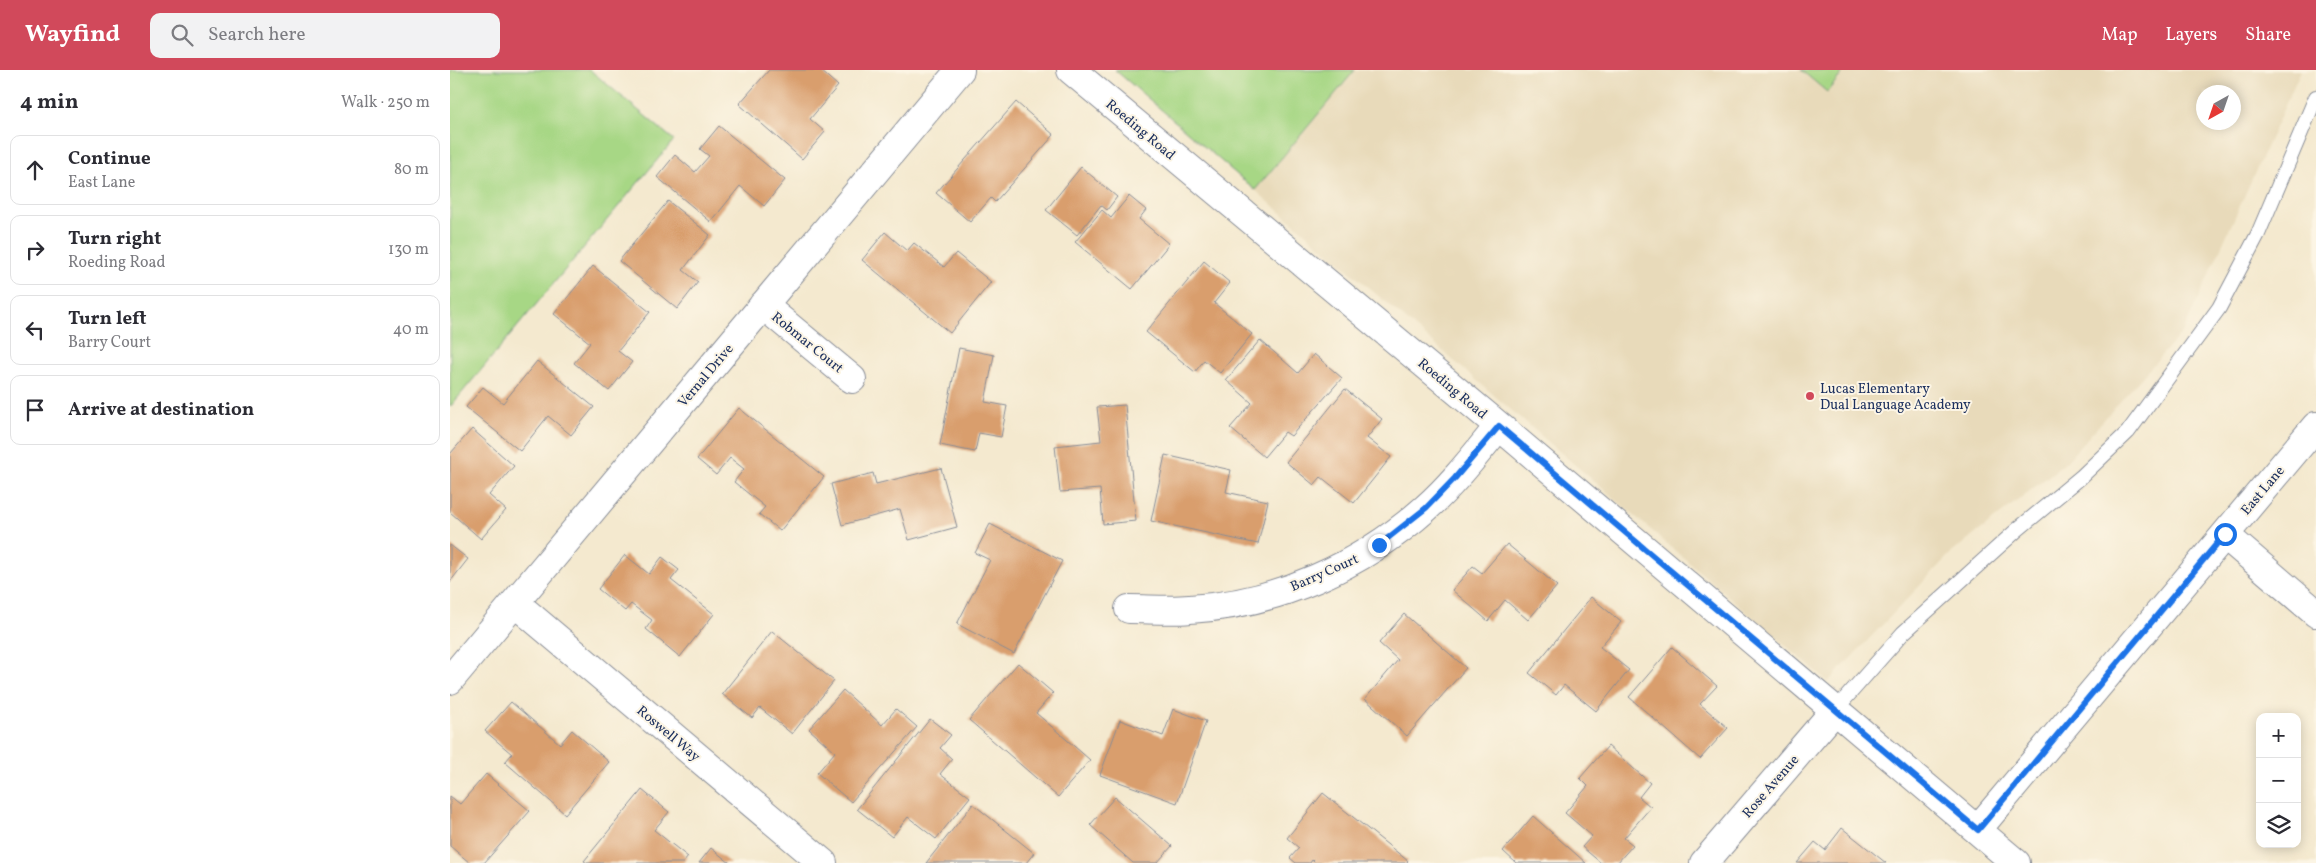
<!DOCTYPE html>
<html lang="en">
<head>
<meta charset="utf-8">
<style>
  body { margin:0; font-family:Vollkorn,serif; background:#f2f2f3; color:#2b2b33 }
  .controls { position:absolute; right:15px; bottom:15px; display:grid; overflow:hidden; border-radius:10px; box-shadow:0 2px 12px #0003 }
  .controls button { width:45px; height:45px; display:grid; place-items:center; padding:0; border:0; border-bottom:1px solid #e1e1e2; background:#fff; color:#2b2b33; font:25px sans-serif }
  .compass { position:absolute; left:1746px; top:15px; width:45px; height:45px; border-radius:50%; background:#fff; box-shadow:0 2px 12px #0003; rotate:220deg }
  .stop { position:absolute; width:15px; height:15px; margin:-11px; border:4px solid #1a73e8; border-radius:50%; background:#fff }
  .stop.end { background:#1a73e8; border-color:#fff; box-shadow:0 1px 5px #0008 }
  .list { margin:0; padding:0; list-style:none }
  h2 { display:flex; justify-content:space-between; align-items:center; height:65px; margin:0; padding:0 20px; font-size:21px }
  h2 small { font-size:16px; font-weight:400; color:#7c7c81 }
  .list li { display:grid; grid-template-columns:32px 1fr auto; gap:15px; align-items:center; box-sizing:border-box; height:70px; margin:0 10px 10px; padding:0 10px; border:1px solid #e1e1e2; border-radius:10px }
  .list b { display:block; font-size:19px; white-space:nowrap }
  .list p { margin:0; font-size:16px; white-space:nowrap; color:#7c7c81 }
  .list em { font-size:16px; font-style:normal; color:#7c7c81 }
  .icon { flex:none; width:28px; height:28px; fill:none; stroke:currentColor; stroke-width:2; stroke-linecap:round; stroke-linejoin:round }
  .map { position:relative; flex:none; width:1866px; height:793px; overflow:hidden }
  header { display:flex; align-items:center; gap:30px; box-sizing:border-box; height:70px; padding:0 25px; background:#d1495b; color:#fff }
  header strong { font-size:24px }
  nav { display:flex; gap:28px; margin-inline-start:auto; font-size:18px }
  .search { width:350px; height:45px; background:#f2f2f3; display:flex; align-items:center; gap:12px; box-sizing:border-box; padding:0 18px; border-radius:10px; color:#7c7c81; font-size:19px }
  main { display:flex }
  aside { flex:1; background:#fff }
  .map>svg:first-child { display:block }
</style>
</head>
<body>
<header>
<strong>Wayfind</strong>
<div class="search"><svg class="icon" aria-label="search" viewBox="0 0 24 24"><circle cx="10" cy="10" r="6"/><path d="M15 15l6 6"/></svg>Search here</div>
<nav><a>Map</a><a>Layers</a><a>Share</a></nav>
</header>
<main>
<aside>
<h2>4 min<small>Walk · 250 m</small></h2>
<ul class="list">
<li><svg class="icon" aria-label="ahead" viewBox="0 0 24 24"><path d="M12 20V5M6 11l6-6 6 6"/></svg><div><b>Continue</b><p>East Lane</p></div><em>80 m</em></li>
<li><svg class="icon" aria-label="right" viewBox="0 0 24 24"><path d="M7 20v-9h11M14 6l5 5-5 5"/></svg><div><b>Turn right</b><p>Roeding Road</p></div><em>130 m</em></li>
<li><svg class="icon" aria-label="left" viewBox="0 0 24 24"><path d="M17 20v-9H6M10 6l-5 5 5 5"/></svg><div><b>Turn left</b><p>Barry Court</p></div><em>40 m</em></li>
<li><svg class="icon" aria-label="arrive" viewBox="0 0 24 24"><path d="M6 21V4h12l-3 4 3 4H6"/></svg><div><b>Arrive at destination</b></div></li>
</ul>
</aside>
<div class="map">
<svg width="1866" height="793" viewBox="0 0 1866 793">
  <rect width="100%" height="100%" fill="#fcf5e5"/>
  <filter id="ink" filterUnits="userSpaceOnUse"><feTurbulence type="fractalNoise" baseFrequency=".02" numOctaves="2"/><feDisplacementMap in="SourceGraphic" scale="10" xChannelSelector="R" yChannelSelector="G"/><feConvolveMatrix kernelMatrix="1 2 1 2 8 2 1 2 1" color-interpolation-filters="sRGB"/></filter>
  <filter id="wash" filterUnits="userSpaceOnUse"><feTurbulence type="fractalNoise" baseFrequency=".0096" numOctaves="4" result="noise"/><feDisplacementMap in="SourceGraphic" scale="20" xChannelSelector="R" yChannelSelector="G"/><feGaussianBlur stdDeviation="1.12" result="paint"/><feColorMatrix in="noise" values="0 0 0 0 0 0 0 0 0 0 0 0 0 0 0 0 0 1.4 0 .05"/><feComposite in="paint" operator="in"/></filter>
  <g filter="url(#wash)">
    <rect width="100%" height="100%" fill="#f4e9cf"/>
    <path fill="#e8daba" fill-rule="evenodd" d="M905,0H1851L1734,260L1615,393L1499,485L1378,612L805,120ZM1754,22H1784V52H1754Z"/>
    <path fill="#a7d785" stroke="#618372" d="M0,0H140L224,70L0,337Z
      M665,0H905L805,120Z
      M1351,0H1395L1377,22Z"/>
    <g id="blocks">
      <path fill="#d99e6d" d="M319,0H370L388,16L360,49L375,62L352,89L289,34Z
        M566,32L604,65L545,132L541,128L520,152L486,123Z
        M269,56L335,110L314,136L290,116L261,152L207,107L225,85L245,102L259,86L250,79Z
        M631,97L667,127L657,140L651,135L627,165L596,140Z
        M679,126L696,140L689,149L719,174L682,219L625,172L652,140L661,148Z
        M218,131L260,165L233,200L248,212L227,239L169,191Z
        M435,162L457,181L464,173L494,197L506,183L541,212L500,263L412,190Z
        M754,191L780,213L764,233L802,264L770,303L754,290L745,302L696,262Z
        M143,196L200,242L168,281L182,292L159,321L124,293L140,273L104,244Z
        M810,270L848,303L864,284L892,308L841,366L835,362L814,387L780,358L802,333L776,310Z
        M509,278L544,285L535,332L557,336L551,367L529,363L525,382L490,375Z
        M87,291L144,337L121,365L98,346L70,381L16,337L33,317L53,333Z
        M895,319L932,349L917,368L941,387L904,433L871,407L864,415L836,392Z
        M675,335L686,451L653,454L650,419L610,422L605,376L651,371L647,337Z
        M289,338L374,407L330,461L309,444L315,437L284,412L294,399L280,388L266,405L247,389Z
        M22,359L64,396L39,425L56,440L31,469L0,442V384Z
        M715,385L781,400L776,422L818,431L808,474L701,451Z
        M491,398L507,457L459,470L450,439L392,455L381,414L423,403L426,414Z
        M540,454L612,491L564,584L507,554L540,490L525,483Z
        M1057,474L1107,516L1078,550L1055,530L1038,551L1002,520L1023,496L1032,503Z
        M0,475L18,489L0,512Z
        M175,485L199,504L212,487L229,500L221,510L264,544L230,587L196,559L202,550L181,534L175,541L148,519Z
        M1141,527L1171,552L1150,577L1179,600L1146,641L1114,615L1106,625L1079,603Z
        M954,544L1016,598L957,666L915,629L948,590L929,573Z
        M322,561L384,611L342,664L310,638L302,648L272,624Z
        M1222,577L1267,616L1250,634L1278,658L1250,689L1179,627Z
        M568,593L603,623L586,643L640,690L608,727L519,650Z
        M393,620L432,655L446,639L467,657L401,732L367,703L385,682L359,659Z
        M61,632L110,674L122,660L159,692L115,744L55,692L62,684L35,661Z
        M723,639L756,651L727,733L650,705L670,650L713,666Z
        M480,649L501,665L490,678L502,689L490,704L520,727L486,769L458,747L442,767L407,739Z
        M1158,676L1200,713L1189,727L1201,737L1174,768L1183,775L1167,793H1151L1132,777L1142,766L1115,743L1138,716L1130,708Z
        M36,704L80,741L34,793H20L0,776V726L10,734Z
        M192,720L219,742L204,760L238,787L233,793H137L134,791Z
        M873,723L958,791L956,793H865L862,790L860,793H846L840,788L849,778L837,768Z
        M665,727L722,776L707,793H683L640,755Z
        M523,734L584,783L576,793H476Z
        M1083,746L1136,793H1066L1053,781Z
        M1392,758L1436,793H1347L1365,772L1375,780Z
        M261,778L280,793H249Z"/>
    </g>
  </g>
  <g filter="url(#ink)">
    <use href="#blocks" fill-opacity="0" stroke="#888c96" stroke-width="1"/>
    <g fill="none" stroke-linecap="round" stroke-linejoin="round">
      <g stroke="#888c96" stroke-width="16">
        <path id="service" d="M1386,639L1453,563L1567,460L1631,407L1678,362L1769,238L1808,164L1866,27"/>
      </g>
      <g stroke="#888c96" stroke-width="30">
        <path id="minor" d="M621,0L1049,356L1566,793
          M313,235L402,309
          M1775,465L1866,543
          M65,533L373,793
          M679,539C699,539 720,541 740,539C827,534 911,496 976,438C1003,414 1026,384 1049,356
          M0,610L510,0
          M1527,760L1866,356
          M1254,793L1386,639"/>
      </g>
      <use href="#service" stroke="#fff" stroke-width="14"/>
      <use href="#minor" stroke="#fff" stroke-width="28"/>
    </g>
  </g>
  <g fill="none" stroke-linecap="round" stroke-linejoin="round" filter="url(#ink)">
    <path stroke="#1a73e8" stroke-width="6" d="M929,475L976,438L1005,408L1049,356L1528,760L1775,464"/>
  </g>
  <circle fill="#d1495b" stroke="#fcf5e5" stroke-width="2" cx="1360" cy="326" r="5"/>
  <g text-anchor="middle" stroke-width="4" stroke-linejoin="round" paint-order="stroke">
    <g font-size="14" fill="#1b2f5e" stroke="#fcf5e5">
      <text transform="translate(691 59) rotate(40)" y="5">Roeding Road</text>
      <text transform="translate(358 272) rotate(39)" y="5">Robmar Court</text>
      <text transform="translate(255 305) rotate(-50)" y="5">Vernal Drive</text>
      <text transform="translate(1003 318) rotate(40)" y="5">Roeding Road</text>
      <text transform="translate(1812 420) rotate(-50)" y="5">East Lane</text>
      <text transform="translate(874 502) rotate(-24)" y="5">Barry Court</text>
      <text transform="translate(219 663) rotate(40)" y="5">Roswell Way</text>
      <text transform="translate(1320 716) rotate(-49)" y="5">Rose Avenue</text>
    </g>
    <g font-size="14" fill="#1b2f5e" stroke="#fcf5e5" text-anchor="start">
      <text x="1370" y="323">Lucas Elementary<tspan x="1370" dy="16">Dual Language Academy</tspan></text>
    </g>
  </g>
</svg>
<div class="controls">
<button>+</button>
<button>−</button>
<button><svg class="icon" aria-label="layers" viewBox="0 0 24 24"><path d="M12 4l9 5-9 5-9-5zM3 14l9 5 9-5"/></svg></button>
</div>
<svg class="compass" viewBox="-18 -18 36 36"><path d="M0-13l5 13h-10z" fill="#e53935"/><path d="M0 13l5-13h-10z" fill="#7c7c81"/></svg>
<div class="stop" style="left:1775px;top:464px"></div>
<div class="stop end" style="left:929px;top:475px"></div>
</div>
</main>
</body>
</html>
